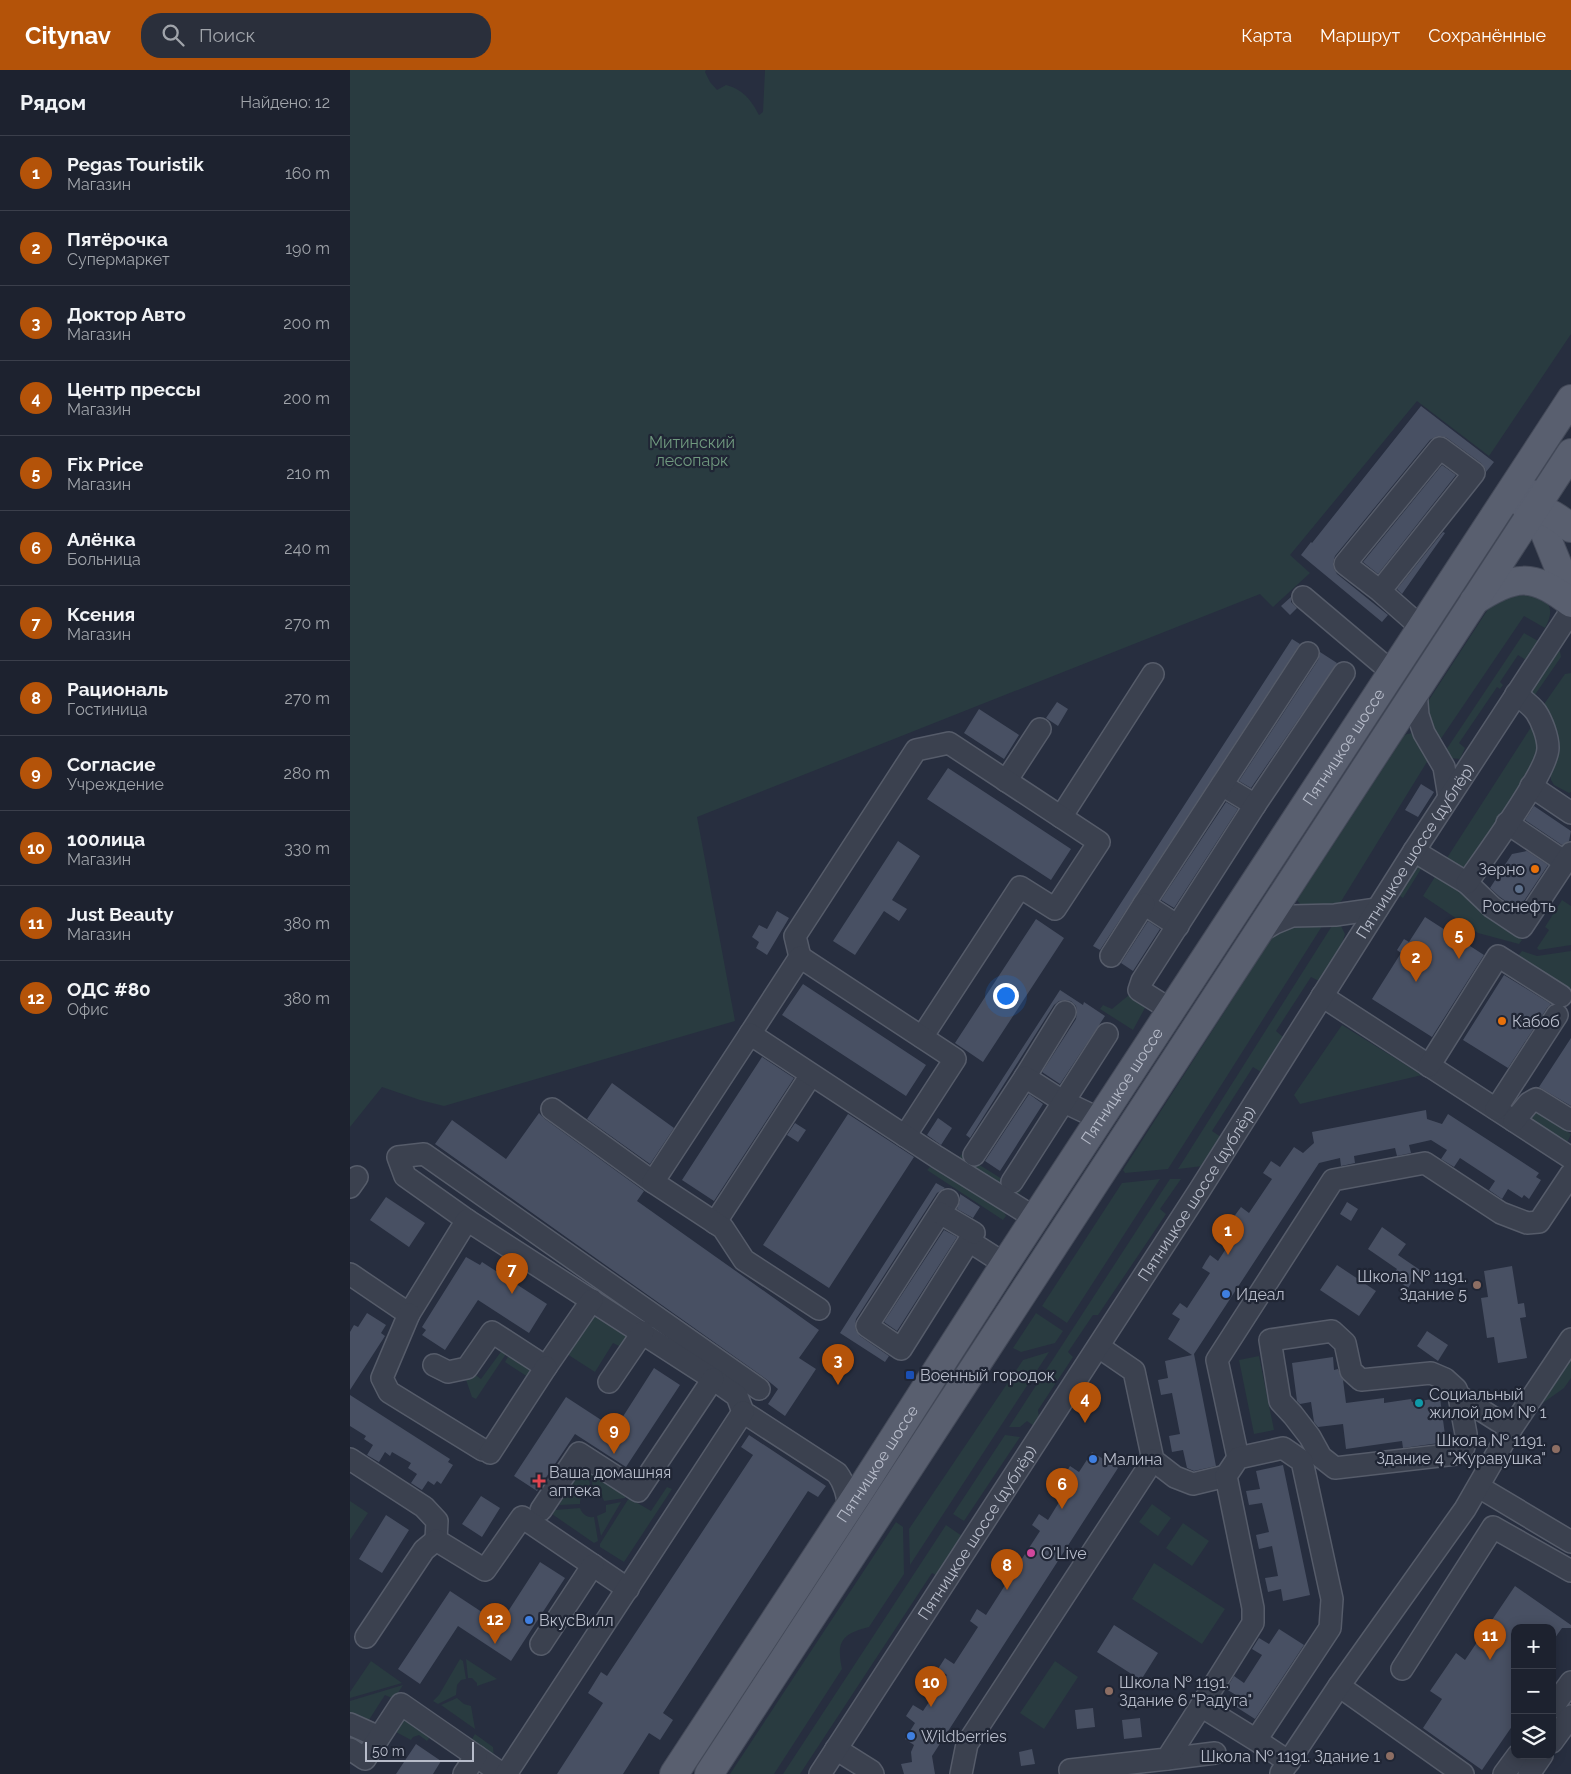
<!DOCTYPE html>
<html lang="ru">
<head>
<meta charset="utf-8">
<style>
  body { margin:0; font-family:Raleway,sans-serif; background:#2a2f3b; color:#f1f3f6 }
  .controls { position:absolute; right:15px; bottom:15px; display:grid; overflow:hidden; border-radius:10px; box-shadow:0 2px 12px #0003 }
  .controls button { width:45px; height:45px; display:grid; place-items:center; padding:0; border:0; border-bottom:1px solid #3b3f4b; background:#1d222f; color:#f1f3f6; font:25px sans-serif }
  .scale { position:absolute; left:15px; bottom:12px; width:109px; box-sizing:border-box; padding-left:5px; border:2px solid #b7bcca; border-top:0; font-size:14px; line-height:18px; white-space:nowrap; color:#b7bcca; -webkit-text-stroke:4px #202635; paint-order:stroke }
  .you { position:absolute; left:655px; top:925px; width:18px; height:18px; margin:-12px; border:4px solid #fff; border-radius:50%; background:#1a73e8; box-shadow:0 0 0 8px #1a73e833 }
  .badge { display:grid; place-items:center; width:32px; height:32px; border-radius:50%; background:#b45309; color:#fff; font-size:16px; font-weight:700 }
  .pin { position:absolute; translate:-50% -41px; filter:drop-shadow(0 1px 2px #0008) }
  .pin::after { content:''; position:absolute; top:26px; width:18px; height:15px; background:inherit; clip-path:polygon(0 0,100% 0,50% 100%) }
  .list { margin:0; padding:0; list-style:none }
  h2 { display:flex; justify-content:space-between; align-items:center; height:65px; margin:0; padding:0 20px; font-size:21px }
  h2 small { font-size:16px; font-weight:400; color:#a0a4aa }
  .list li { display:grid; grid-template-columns:32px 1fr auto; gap:15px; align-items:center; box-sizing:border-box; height:75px; padding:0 20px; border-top:1px solid #3b3f4b }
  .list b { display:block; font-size:19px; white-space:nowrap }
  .list p { margin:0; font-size:16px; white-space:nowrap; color:#a0a4aa }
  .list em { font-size:16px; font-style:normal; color:#a0a4aa }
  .icon { flex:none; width:28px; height:28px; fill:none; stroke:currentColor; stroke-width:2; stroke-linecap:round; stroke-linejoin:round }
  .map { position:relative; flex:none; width:1221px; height:1704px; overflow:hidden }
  header { display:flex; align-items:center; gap:30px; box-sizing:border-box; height:70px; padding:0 25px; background:#b45309; color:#fff }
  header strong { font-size:24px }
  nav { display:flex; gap:28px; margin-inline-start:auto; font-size:18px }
  .search { width:350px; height:45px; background:#2a2f3b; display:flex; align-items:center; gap:12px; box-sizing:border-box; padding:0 18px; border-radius:20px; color:#a0a4aa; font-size:19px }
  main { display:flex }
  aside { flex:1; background:#1d222f }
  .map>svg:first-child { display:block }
</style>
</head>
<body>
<header>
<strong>Citynav</strong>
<div class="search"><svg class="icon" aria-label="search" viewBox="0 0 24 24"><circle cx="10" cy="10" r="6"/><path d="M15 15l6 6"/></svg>Поиск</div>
<nav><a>Карта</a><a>Маршрут</a><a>Сохранённые</a></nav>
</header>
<main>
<aside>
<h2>Рядом<small>Найдено: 12</small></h2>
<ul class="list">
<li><span class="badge">1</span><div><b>Pegas Touristik</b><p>Магазин</p></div><em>160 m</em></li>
<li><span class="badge">2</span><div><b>Пятёрочка</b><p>Супермаркет</p></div><em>190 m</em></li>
<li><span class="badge">3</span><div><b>Доктор Авто</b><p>Магазин</p></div><em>200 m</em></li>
<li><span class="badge">4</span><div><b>Центр прессы</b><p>Магазин</p></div><em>200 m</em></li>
<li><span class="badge">5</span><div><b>Fix Price</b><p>Магазин</p></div><em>210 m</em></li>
<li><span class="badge">6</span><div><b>Алёнка</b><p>Больница</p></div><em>240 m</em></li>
<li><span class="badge">7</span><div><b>Ксения</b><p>Магазин</p></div><em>270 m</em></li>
<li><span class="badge">8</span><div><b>Рациональ</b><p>Гостиница</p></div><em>270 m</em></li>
<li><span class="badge">9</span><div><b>Согласие</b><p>Учреждение</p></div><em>280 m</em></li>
<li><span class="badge">10</span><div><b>100лица</b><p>Магазин</p></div><em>330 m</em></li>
<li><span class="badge">11</span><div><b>Just Beauty</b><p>Магазин</p></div><em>380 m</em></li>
<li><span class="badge">12</span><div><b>ОДС #80</b><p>Офис</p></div><em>380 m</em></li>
</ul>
</aside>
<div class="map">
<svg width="1221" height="1704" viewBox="0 0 1221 1704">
  <rect width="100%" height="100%" fill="#272e3f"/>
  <path fill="#293b40" d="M0,0H356L355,2L360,12L367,20L376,15C394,20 401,30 409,45L413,42L415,0H1221V264L1139,386L1067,331L940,485L960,503L923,537L910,524L347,747L385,951L94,1036L70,1030L32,1017L0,1057Z
    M1169,517C1190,528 1210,530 1195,558L1174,546L1090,670L1077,650L1075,636L1146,527Z
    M1174,563L1188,571L1176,590L1168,585L1150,612L1153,615L1150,619L1147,617L1109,673L1115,678L1110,689L1101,688L1096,680Z
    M1210,581L1211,587L1182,629L1179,620L1206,582Z
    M1221,603V722L1219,723L1204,715L1201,710L1192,637L1215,604Z
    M1185,651L1192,685L1116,806L1095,791Z
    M1064,663L1080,687L987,838H953L947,830L1054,666L1057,664Z
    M1068,796H1071V799L1053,828L1047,824L1063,798Z
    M1088,802L1172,870L1169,874L1128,863L1073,826Z
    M1212,830L1221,836V875L1189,880L1187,878L1199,860L1195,857Z
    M976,850L818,1099L775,1103L773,1100L930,855Z
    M985,851L990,854L995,864L992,874L969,911L961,907L926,961L933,967L911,1002L903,997L862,1061L871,1067L853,1096L828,1099Z
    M1172,881L1187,886L1221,881V921L1168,886Z
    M779,925L796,936L783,960L750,939L753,935L762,939Z
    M992,955L1072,1005L950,1034L944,1025Z
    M1185,1042L1189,1043L1221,1064L1216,1075L1180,1051V1047L1182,1044Z
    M612,1084L671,1121L667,1125L608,1089Z
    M580,1097L654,1141L656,1146L653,1150L577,1100Z
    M810,1109L717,1253L692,1236L772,1113Z
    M820,1109H831L810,1139L816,1144L748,1245H743L718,1282L723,1287L688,1340L689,1348L684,1356L677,1351L670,1357H659Z
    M686,1243L713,1261L705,1273L671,1282L663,1278Z
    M246,1244L279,1265L271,1277L263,1273L245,1302L217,1284L242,1246Z
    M153,1279L158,1281L126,1329L122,1327L114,1304L123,1303L131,1309Z
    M699,1282L560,1495L559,1459L673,1290Z
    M1221,1282V1308L1214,1318L1186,1338Z
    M160,1283L183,1298L181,1309L155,1292Z
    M909,1286L924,1360L904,1364L889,1290Z
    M655,1365L670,1367L614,1451L603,1444Z
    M233,1397L238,1401L241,1422C233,1420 230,1427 230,1434L209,1435Z
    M240,1403L276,1424L275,1428L254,1431L252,1426L247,1421H244Z
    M317,1417L322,1419L274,1492L250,1477V1474L279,1428L301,1441Z
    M0,1431L18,1443L0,1470Z
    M271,1432L251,1466L247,1446L256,1442V1435Z
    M802,1434L821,1448L808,1466L789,1452Z
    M230,1438C232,1444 237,1448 244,1447L248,1471L244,1473L202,1444L205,1440Z
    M546,1452L553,1457L554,1504L519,1557C492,1564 486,1571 492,1599L424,1704H380Z
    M833,1453L859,1471L842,1496L816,1478Z
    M596,1455L612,1466L586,1505L582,1503L450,1704H433Z
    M804,1493L875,1539L852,1574L782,1529Z
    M110,1589L113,1591L116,1609L111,1610L107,1615L106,1625L88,1634L83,1631L89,1625Z
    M116,1589L147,1609L127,1616V1613L122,1608H118Z
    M21,1591L52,1613L0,1628V1622Z
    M705,1591L728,1607L694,1659L670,1643Z
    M53,1615L44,1629L35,1625L15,1656L0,1649V1631Z
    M107,1628L114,1634L121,1636L125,1659L91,1635Z
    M54,1651H56L81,1666L77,1671L69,1665L63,1667L61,1670L46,1662Z
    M125,1664L143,1677L144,1689L119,1674Z"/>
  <path fill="#485063" d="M1071,336L1144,392L1136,402L1135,398L1131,393L1097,368L1091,366L1085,367L1080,370L985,486L983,493L984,499L987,504L1038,545L1032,552L951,485L961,472L962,473Z
    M1092,395L1106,405L1028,504L1013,492Z
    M1093,462L1095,463L1052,524L1047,519Z
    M941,527V532L947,538L940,545L931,536Z
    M942,569L950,574L750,880L743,876Z
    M970,582L987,593L901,718L889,711L968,590Z
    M707,632L718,639L708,656L696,648Z
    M629,639L669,665L654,689L614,663Z
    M598,698L721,779L701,810L577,729Z
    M1071,714L1084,722L1068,747L1055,740Z
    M876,732L888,739L824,838L811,830Z
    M1184,736L1221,761L1219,771L1212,775L1175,750Z
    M548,771L570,786L542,830L557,839L549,851L534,841L505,885L483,871Z
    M1177,781L1198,795L1168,840L1150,827L1140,818L1162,784Z
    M427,841L439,848L417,885L406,878L409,872L402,867L409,855L417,859Z
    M1075,847L1134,885L1082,967L1022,929L1051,883L1047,880L1054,869L1059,872Z
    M686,849L714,868L633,992L605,973Z
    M798,851L810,859L783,901L771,893Z
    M1154,905L1201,934L1197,938L1158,998L1113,970Z
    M453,914L576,995L556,1026L432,945Z
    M710,920L733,935L734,932L755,946L710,1014L692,1002L726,949L727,942L726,936L721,931L715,930L709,931L704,935L620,1068L616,1065Z
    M1221,968V1036L1189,1017Z
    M412,987L444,1008L364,1131L332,1110Z
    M262,1013L324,1058L300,1094L237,1049Z
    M679,1024L693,1034L650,1101L635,1091Z
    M1076,1040L1077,1049L1092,1054L1098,1044L1189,1103L1186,1107L1191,1110L1179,1129L1174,1125L1172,1128L1158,1119L1152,1129L1139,1120L1145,1111L1110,1088L1104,1097L1091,1089L1097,1080L1081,1070L1059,1075L1061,1083L1047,1086L1045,1078L1004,1086L1005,1093L991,1096L990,1088L969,1093L844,1284L866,1396L844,1401L837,1398L833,1380L822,1382L819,1366L830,1364L822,1323L811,1325L808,1310L818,1308L815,1291L842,1285L818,1269L830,1249L822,1244L830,1233L837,1238L860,1203L852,1198L856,1191L860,1185L868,1191L892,1154L883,1148L891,1137L899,1143L922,1109L913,1103L921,1091L930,1097L944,1077L953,1083L964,1073L962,1062Z
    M189,1043L195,1049L294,1121L287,1131L469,1260L449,1288L466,1299L435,1346L418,1334L428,1319L416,1309L85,1074L102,1050L156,1089Z
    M498,1044L564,1087L479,1218L413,1175Z
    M588,1048L602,1058L591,1075L577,1065Z
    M445,1053L456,1060L448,1072L437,1065Z
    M586,1113L595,1118L587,1123L506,1249L505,1255L506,1261L510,1266L539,1286L535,1292L490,1263Z
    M610,1124L630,1137L623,1148L607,1139L610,1131Z
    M36,1127L75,1153L59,1177L20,1150Z
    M997,1132L1008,1139L1001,1151L990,1144Z
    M1032,1157L1056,1174L1048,1185L1070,1200L1058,1218L1042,1207L1047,1199L1018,1179Z
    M594,1160L607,1167L547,1261L534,1252Z
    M116,1187L130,1195L132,1192L197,1234L179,1263L128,1230L95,1280L72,1265L76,1260L72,1257Z
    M987,1195L1026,1221L1009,1246L970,1220Z
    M1162,1196L1168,1234L1174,1233L1176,1247L1170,1248L1177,1288L1148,1293L1144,1267L1137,1268L1131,1228L1138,1227L1134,1201Z
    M17,1243L36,1255L31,1263L35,1266L0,1320V1262L4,1255L8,1257Z
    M1077,1261L1098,1275L1088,1291L1067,1276Z
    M983,1287L984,1300L988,1299L993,1310L996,1333L1034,1328V1333L1061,1329L1062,1332L1090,1328L1096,1372L1053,1378L1052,1371L996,1379L993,1354L968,1357L964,1352L961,1332L950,1334L947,1331L942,1293Z
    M304,1298L330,1315L276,1397L225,1364L187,1421L164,1406L216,1327L265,1359Z
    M0,1325L100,1389L98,1392L103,1395L91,1414L87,1411L84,1415L78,1411L72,1420L61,1413L67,1404L58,1398L61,1393L42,1382L40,1386L35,1382L29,1392L17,1385L23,1375L14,1369L16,1366L0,1356Z
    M399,1365L476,1416L468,1427L458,1421L313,1643L323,1650L310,1670L299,1663L273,1704H207L253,1633L238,1623L251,1602L257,1606L403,1385L391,1377Z
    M742,1382L768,1398L582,1686L585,1704H554L551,1694L562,1692L561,1682L564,1675L555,1669L565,1653L556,1646L563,1635L573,1641L597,1605L588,1599L595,1588L604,1594L628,1557L620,1551L627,1539L636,1545L659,1509L650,1503L654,1497L657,1492L666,1498L690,1461L682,1455L689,1444L698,1450L721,1413L713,1408L720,1396L729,1402Z
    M933,1395L960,1525L933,1531L931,1519L918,1522L915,1508L928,1506L922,1476L909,1479L906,1465L919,1462L912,1433L899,1435L896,1421L910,1419L906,1401Z
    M131,1426L150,1438L132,1467L112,1454Z
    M36,1445L59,1460L32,1503L9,1489Z
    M190,1492L215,1508L161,1591L108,1556L70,1614L48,1599L100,1521L150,1554Z
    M1165,1516L1221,1555V1558H1212L1202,1572V1558H1165V1652L1132,1700L1073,1658L1092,1629L1080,1621L1106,1583L1115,1590Z
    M764,1555L808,1583L791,1610L747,1582Z
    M929,1559L954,1575L905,1649L880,1633L886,1625L876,1619L884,1606L894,1613L912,1585L902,1579L909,1568L919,1574Z
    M743,1638L745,1657L727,1659L725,1640Z
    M790,1648L792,1667L774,1669L772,1650Z
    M66,1674L91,1691L83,1704H46Z
    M682,1679L685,1694L671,1696L669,1682Z"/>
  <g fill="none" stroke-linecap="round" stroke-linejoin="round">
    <g stroke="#565c6a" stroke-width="24">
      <g id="minor">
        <path d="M1030,521L1124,403L1090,378L995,494L1030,521L1072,558"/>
        <path d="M953,527L1043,603"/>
        <path d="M1066,621L1068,645L1074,663L1094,697L1099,727"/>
        <path d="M656,711L690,659"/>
        <path d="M872,715L905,735"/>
        <path d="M1181,716L1221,743"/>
        <path d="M711,747L803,604"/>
        <path d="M1157,753L1215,792"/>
        <path d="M1064,781L1117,813L1142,837L1172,857L1221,783"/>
        <path d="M1117,813C1134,788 1198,702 1198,678C1198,667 1192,651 1186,642C1181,635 1172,629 1166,624"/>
        <path d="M828,856L794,834L958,583"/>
        <path d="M908,863L925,853L942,846L985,845L1027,839"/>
        <path d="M761,886L794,834"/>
        <path d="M450,887L445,866L566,680L599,673L749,772L705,839L670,817L572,967"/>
        <path d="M972,926L1221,1088"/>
        <path d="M821,940L789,920L792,911L905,735L994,603"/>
        <path d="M400,964L450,887L605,989L555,1066"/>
        <path d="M1079,996L1148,886L1211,926"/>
        <path d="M675,1007L715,942"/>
        <path d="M202,1039L303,1112"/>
        <path d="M1146,1039L1207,945"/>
        <path d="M1164,1051L1179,1033L1186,1029L1220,1050"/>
        <path d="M624,1085L675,1007L714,1032L750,1049"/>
        <path d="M662,1112L757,964"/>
        <path d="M0,1117L7,1107"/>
        <path d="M598,1130L517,1256L551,1279L619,1171L655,1194"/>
        <path d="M590,1143L624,1163"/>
        <path d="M117,1150L55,1106L48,1087L74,1084L409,1319"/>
        <path d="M365,1153L461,1005"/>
        <path d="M0,1204L59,1244L117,1150L363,1309L387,1326L393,1342"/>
        <path d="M469,1239L394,1190L373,1158L303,1112L400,964L587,1087L685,1148"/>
        <path d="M59,1244L32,1308L39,1322L133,1380"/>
        <path d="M749,1277L784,1301L803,1390L825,1407L843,1414L876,1406"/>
        <path d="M84,1295L98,1302L117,1298L142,1262L196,1297L242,1230"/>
        <path d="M259,1312L293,1262"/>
        <path d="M1109,1326L1116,1364L1114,1377L1106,1384L985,1398L971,1387L960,1367L943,1345L930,1331L920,1270L982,1261L995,1273L1001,1301L1011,1310L1081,1303L1095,1309L1106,1319L1109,1326L1161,1359"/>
        <path d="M393,1342L487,1403C495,1414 497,1424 499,1438"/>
        <path d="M140,1383L196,1297"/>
        <path d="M888,1388L867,1290L983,1110L1075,1093L1151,1143L1177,1153L1189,1152L1221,1104"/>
        <path d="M0,1389L74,1437L87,1451L86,1470"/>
        <path d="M1129,1417L1221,1472"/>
        <path d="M191,1440L229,1383L288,1421L363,1309"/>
        <path d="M16,1567L74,1480L86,1470L135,1500L172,1447L278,1519"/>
        <path d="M191,1574L243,1495"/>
        <path d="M1052,1599L1143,1457L1221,1501"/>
        <path d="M989,1616L1113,1704"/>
        <path d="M1202,1638L1221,1612"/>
        <path d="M0,1654L29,1667"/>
        <path d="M906,1670L851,1636L903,1553V1538L876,1406L888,1388L933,1378L952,1391L982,1529L980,1558L906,1670L939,1692"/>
        <path d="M1202,1672L1221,1646"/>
        <path d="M0,1679L15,1689L51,1634L152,1704"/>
        <path d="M486,1679L521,1701L523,1704"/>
        <path d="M817,1689L865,1683"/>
        <path d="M931,1703L989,1616L1115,1439L1161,1359L1221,1269"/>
        <path d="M114,1704L126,1686"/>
        <path d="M156,1704L393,1342"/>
        <path id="s1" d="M470,1704L849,1121L1064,781L1221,541"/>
        <path d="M611,1704L617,1674L803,1390"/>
        <path d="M721,1704L720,1700L817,1689L851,1636"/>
        <path d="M1154,1704L1168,1685"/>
        <path d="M1179,1704L1192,1685"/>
      </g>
    </g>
    <g stroke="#444a59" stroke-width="30">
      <g id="major">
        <path d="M1182,424L1184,436L1221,528"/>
        <path d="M1175,436C1192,437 1208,447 1221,458"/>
        <path d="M1124,531C1164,505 1183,502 1221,533"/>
        <path id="s2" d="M324,1704L511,1419L655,1194L1221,329"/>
        <path d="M359,1704L1221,383"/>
      </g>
    </g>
    <use href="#minor" stroke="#3b414f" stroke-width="21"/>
    <use href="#major" stroke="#595f6f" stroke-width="28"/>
  </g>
  <g fill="#e8710a" stroke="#202635" stroke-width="2">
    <circle cx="1185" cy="799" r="5"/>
    <circle cx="1152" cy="951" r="5"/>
  </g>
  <circle fill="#5c6f8a" stroke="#202635" stroke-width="2" cx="1169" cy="819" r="5"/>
  <g fill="#8d6e63" stroke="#202635" stroke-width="2">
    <circle cx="1127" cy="1215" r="5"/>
    <circle cx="1206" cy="1379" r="5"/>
    <circle cx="759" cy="1621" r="5"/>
    <circle cx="1040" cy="1686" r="5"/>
  </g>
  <g fill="#3f7fe0" stroke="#202635" stroke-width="2">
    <circle cx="876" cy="1224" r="5"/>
    <circle cx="743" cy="1389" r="5"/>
    <circle cx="179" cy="1550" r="5"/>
    <circle cx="561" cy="1666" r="5"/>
  </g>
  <rect fill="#1a4fb4" stroke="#202635" stroke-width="2" x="555" y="1300" width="10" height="10" rx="2.5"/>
  <circle fill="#0f9aa8" stroke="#202635" stroke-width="2" cx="1069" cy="1333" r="5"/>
  <path fill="#e0444e" stroke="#202635" stroke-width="2" d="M186.5 1403.5h5v5h5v5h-5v5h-5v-5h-5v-5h5z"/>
  <circle fill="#d1479c" stroke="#202635" stroke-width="2" cx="681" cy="1483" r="5"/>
  <g text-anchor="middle" stroke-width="4.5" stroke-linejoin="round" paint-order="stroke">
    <g font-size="16" fill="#709a7f" stroke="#202635">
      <text x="342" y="378">Митинский<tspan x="342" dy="18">лесопарк</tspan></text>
    </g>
    <g font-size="16" fill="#b7bcca" stroke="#202635">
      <text dy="6" stroke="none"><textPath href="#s2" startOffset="1226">Пятницкое шоссе</textPath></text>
      <text dy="6" stroke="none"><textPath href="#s1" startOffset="1098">Пятницкое шоссе (дублёр)</textPath></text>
      <text dy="6" stroke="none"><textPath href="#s2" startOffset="821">Пятницкое шоссе</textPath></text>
      <text dy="6" stroke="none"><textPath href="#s1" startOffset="692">Пятницкое шоссе (дублёр)</textPath></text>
      <text dy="6" stroke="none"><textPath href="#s2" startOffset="371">Пятницкое шоссе</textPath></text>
      <text dy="6" stroke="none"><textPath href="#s1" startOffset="288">Пятницкое шоссе (дублёр)</textPath></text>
    </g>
    <g font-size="16" fill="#b7bcca" stroke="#202635" text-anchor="start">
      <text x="1175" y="805" text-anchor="end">Зерно</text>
      <text x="1169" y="842" text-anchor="middle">Роснефть</text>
      <text x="1162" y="957">Кабоб</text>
      <text x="1117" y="1212" text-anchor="end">Школа № 1191.<tspan x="1117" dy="18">Здание 5</tspan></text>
      <text x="886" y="1230">Идеал</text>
      <text x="570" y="1311">Военный городок</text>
      <text x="1079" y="1330">Социальный<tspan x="1079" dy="18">жилой дом № 1</tspan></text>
      <text x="1196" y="1376" text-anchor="end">Школа № 1191.<tspan x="1196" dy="18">Здание 4 "Журавушка"</tspan></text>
      <text x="753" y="1395">Малина</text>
      <text x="199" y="1408">Ваша домашняя<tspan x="199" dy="18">аптека</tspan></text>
      <text x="691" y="1489">O'Live</text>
      <text x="189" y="1556">ВкусВилл</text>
      <text x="769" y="1618">Школа № 1191.<tspan x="769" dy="18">Здание 6 "Радуга"</tspan></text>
      <text x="571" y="1672">Wildberries</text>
      <text x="1030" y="1692" text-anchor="end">Школа № 1191. Здание 1</text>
    </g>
  </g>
</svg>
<div class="controls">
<button>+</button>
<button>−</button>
<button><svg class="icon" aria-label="layers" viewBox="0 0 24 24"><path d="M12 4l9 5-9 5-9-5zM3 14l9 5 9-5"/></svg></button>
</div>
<div class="scale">50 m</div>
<div class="you"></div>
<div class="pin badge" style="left:878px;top:1185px">1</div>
<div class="pin badge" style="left:1066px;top:912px">2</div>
<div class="pin badge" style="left:488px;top:1315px">3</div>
<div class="pin badge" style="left:735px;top:1353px">4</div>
<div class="pin badge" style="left:1109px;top:889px">5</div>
<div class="pin badge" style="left:712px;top:1439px">6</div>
<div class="pin badge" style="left:162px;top:1224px">7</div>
<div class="pin badge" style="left:657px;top:1520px">8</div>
<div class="pin badge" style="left:264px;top:1384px">9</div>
<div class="pin badge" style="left:581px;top:1637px">10</div>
<div class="pin badge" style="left:1140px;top:1590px">11</div>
<div class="pin badge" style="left:145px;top:1574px">12</div>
</div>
</main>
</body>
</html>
